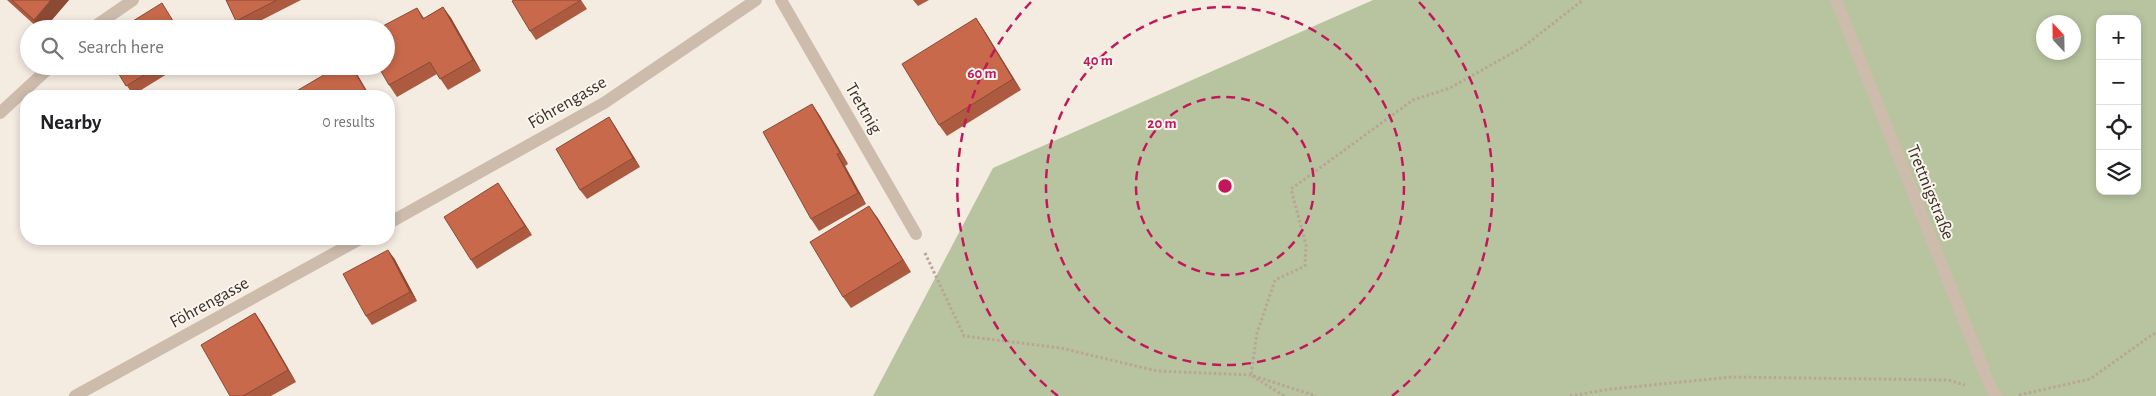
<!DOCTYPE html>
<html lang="en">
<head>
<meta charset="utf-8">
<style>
  body { margin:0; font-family:"Alegreya Sans",sans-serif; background:#f2f2f2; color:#202124 }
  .controls { position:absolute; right:15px; top:15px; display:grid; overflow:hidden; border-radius:10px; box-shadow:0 2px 8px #0003 }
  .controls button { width:45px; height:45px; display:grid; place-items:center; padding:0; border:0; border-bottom:1px solid #e0e0e0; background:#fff; color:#202124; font:25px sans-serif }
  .compass { position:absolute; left:2036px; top:15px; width:45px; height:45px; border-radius:50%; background:#fff; box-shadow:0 2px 8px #0003; rotate:338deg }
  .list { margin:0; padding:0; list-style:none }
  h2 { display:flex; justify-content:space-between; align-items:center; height:65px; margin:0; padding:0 20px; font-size:21px }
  h2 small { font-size:16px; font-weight:400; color:#757577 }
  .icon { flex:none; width:28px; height:28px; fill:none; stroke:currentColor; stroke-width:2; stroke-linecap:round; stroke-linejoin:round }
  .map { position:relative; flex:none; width:2156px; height:396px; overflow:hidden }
  .search { position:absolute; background:#fff; box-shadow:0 2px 8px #0003; left:20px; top:20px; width:375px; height:55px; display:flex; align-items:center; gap:12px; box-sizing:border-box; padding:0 18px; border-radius:28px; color:#757577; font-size:19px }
  .panel { position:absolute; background:#fff; box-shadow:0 2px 8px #0003; left:20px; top:90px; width:375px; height:155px; border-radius:20px }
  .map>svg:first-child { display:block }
</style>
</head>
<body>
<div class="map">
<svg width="2156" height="396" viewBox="0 0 2156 396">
  <rect width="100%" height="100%" fill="#f4ebe1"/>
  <path fill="#b8c4a0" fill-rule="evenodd" d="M1373,0H2156V396H873L993,168ZM2100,19H2137V191H2100ZM2044,22H2074V52H2044Z"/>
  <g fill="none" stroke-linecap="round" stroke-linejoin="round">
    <path stroke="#b9a596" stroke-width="3" stroke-dasharray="2.5 2.5" stroke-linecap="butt" d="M925,253L964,336L1061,348L1157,371L1251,375L1316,396
      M2019,395L2090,379L2156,332
      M1284,396L1251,375L1257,333L1275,280L1305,266L1306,245L1291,189L1413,100L1450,88L1523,47L1583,0
      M1570,396L1611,389L1731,377L1948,380L1965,385"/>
    <path stroke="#cdbbac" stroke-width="12" d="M781,0L916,234
      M1836,0L1992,391L1997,396
      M91,29L133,0
      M0,113L51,66
      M389,223L604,103L756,0
      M75,396L360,239"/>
  </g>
  <path fill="#ac5a40" d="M7,0H69L44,29H39Z
    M226,0H301L244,29H242L236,21Z
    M581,0L587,9L536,40L530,31Z
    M913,0H929L918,6Z
    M443,7L451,18L481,71L448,90L437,74L397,97L389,85L417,8L424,18Z
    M976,18L984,30L1021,90L947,136L939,125Z
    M114,66H180L133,95Z
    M812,104L820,116L848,164L845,166L866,204L819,231L811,219Z
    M609,117L640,167L587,199L580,190Z
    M504,192L532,235L477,269L471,260Z
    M877,217L911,272L851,308L843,297Z
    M394,258L417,301L372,325L366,316Z
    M255,313L263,325L296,382L271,396H230Z"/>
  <path fill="#8c4a34" d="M51,0H69L44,29H40L34,20Z
    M443,7L451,18L481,71L473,60Z
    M976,18L984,30L1021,90L1013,79Z
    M351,66L356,72L370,96H369Z
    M812,104L820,116L848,164L840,153Z
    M609,117L615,126L640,167L633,158Z
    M837,154L845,166L866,204L858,193Z
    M498,183L504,192L532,235L525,226Z
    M869,206L877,217L911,272L903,260Z
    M388,250L394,258L417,301L410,292Z
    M255,313L263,325L296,382L288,370Z"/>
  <path fill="#c8694b" stroke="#8c4a34" d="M12,0H51L34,20Z
    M226,0H277L236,21Z
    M515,0H581L530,31L512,1Z
    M162,3L178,29H120Z
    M443,7L473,60L440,79L430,62L389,85L378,66H386V40L388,39L386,36V29H382L381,27L417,8L423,19Z
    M976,18L1013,79L939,125L902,64Z
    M114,66H159L126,86Z
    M339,66H351L369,96H288Z
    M812,104L840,153L837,154L858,193L811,219L763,132Z
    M609,117L633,158L580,190L556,149Z
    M498,183L525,226L471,260L444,217Z
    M869,206L903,260L843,297L810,242Z
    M388,250L410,292L366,316L343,274Z
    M255,313L288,370L243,396H230L201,345Z"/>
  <g fill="none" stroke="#c2185b" stroke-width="2.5" stroke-dasharray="9 6">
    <circle cx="1225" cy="186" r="89"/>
    <circle cx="1225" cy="186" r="179"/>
    <path d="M1058 396A268 268 0 0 1 1031 2M1419 2A268 268 0 0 1 1392 396"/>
  </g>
  <g text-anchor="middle" stroke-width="4" stroke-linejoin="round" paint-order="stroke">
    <g font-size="18" fill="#3b302b" stroke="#fbf5ee">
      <text transform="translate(567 102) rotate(-30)" y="6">Föhrengasse</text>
      <text transform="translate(864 108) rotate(60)" y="6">Trettnig</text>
      <text transform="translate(1931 192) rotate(68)" y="6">Trettnigstraße</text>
      <text transform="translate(209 302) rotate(-29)" y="6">Föhrengasse</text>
    </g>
  </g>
  <circle cx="1225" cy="186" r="8" fill="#c2185b" stroke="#fbf5ee" stroke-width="2.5"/>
  <g font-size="15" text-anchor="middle" font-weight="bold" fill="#c2185b" stroke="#fbf5ee" stroke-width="4" stroke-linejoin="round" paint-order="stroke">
    <text x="1098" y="65">40 m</text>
    <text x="982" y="78">60 m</text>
    <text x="1162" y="128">20 m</text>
  </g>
</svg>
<div class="controls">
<button>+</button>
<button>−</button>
<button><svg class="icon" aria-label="locate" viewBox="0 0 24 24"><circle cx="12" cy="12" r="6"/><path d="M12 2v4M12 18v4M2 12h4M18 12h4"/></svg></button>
<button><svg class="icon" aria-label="layers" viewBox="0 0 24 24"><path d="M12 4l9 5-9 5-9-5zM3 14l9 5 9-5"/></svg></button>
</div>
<svg class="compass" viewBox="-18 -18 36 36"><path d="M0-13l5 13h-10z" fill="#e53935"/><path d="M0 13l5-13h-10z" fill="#757577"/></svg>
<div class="search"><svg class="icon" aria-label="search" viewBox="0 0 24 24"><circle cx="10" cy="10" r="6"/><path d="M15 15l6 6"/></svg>Search here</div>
<section class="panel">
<h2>Nearby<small>0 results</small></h2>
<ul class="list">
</ul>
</section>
</div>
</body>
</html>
